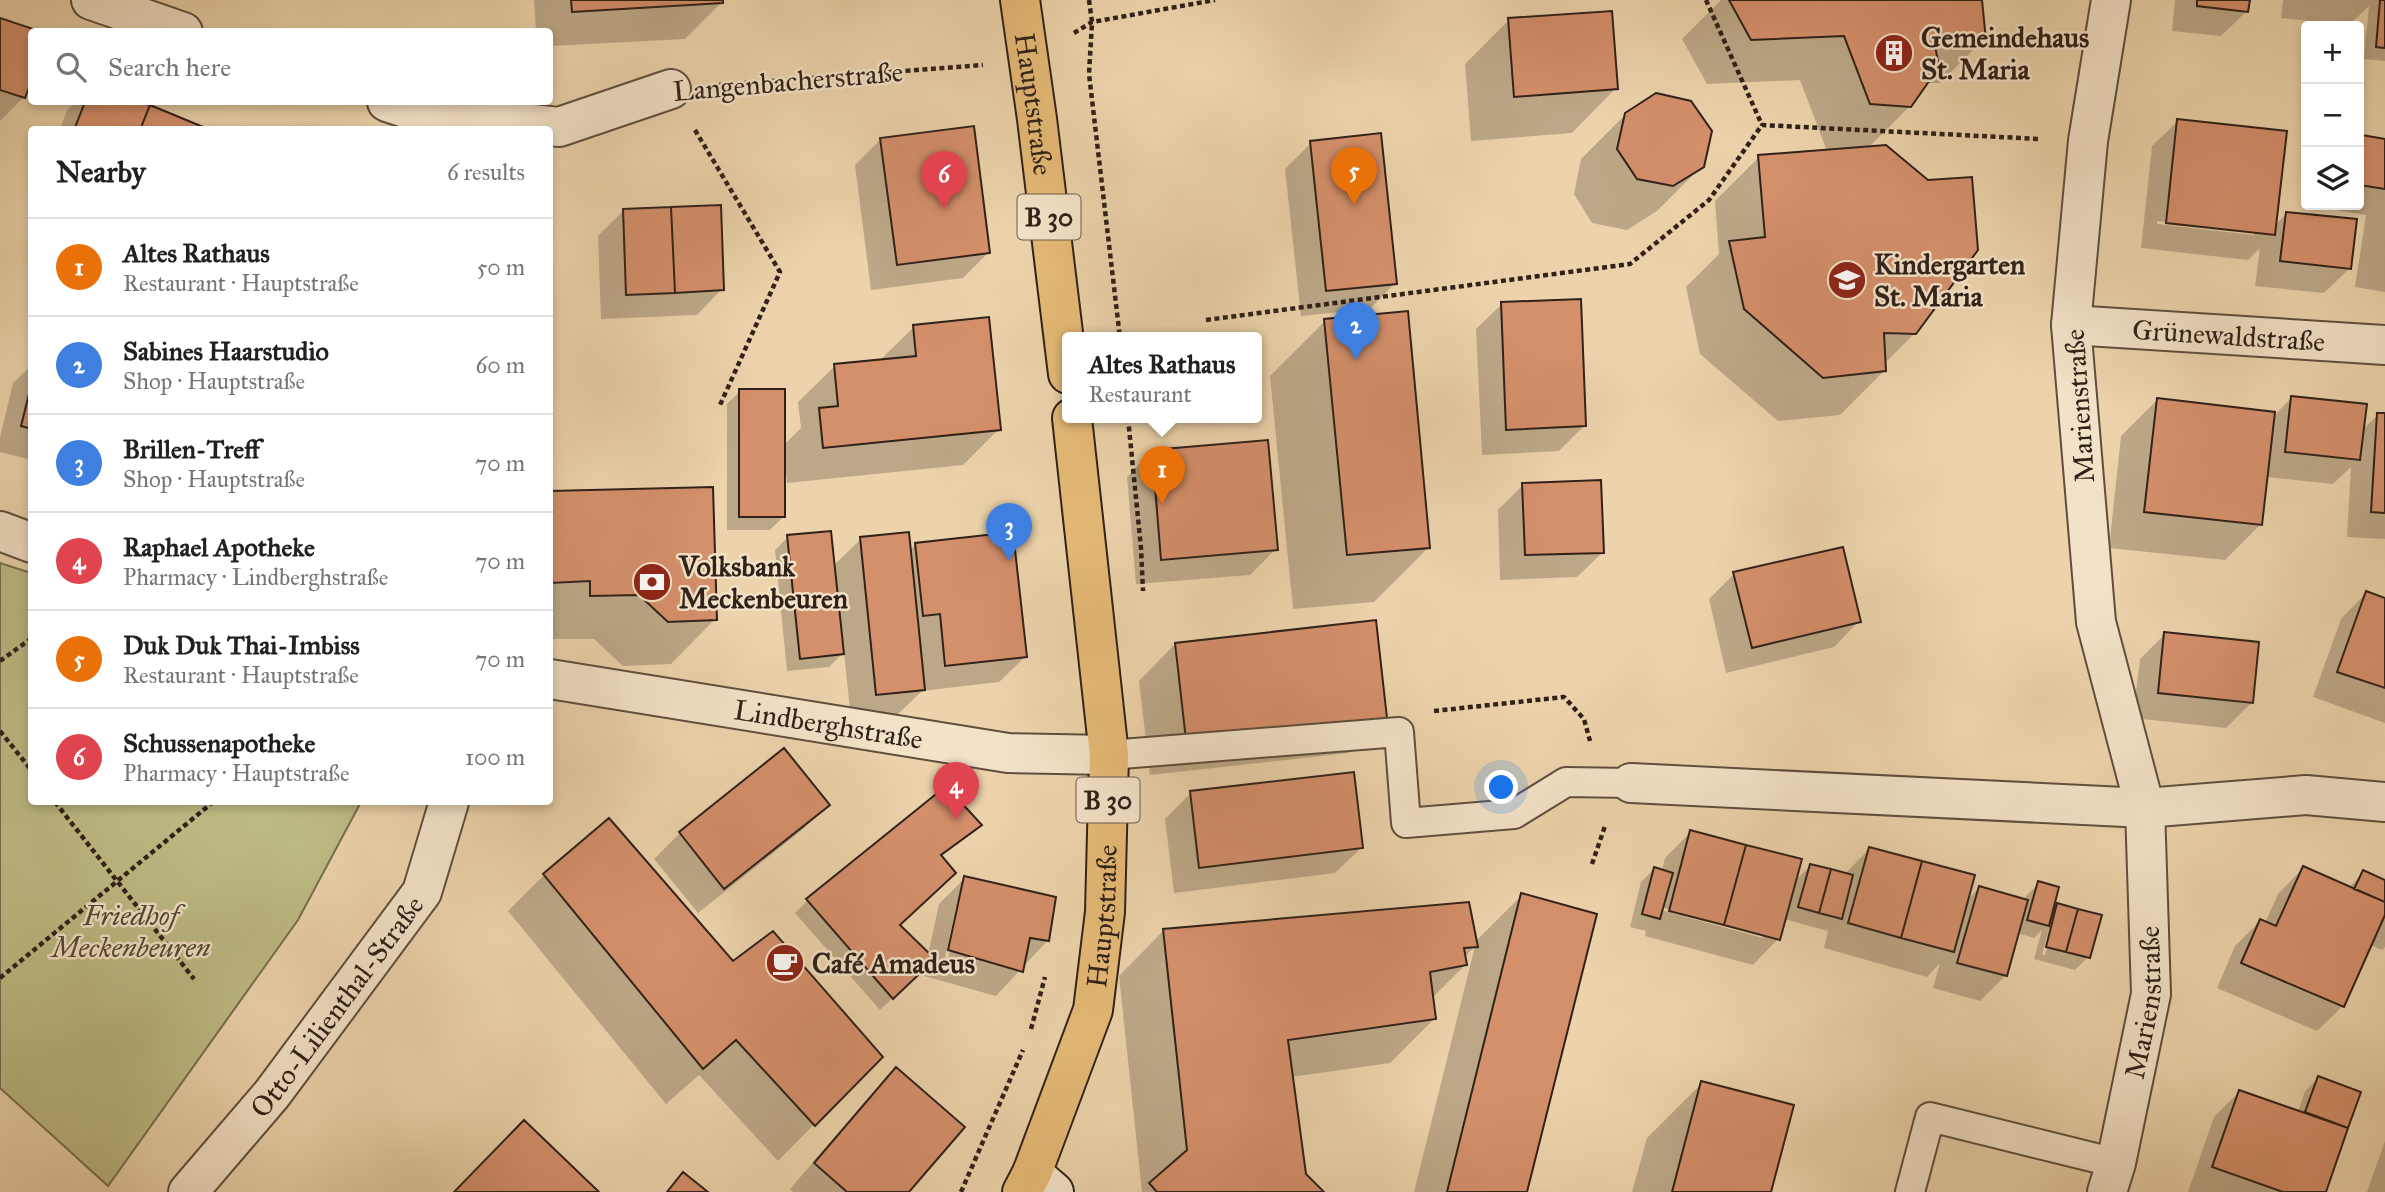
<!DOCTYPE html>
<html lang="en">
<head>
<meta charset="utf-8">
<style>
  body { margin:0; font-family:"IM FELL Great Primer",serif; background:#f6f6f6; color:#202124 }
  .controls { position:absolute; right:21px; top:21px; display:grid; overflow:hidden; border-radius:7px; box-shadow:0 4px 10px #0003 }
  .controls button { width:63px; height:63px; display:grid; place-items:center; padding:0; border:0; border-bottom:2px solid #e0e0e0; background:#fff; color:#202124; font:35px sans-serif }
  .you { position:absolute; left:1502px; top:788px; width:24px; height:24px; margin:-18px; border:5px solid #fff; border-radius:50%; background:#1a73e8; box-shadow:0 0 0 10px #1a73e833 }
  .badge { display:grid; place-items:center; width:46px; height:46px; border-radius:50%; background:#8f2418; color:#fff; font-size:23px; font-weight:700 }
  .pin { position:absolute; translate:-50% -58px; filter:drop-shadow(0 2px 4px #0008) }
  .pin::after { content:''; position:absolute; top:37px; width:24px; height:21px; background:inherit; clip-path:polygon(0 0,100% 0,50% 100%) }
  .popup { position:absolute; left:1062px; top:332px; width:200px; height:91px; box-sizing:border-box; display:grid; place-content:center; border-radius:7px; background:#fff; filter:drop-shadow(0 2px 5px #0005); font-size:23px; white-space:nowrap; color:#757577 }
  .popup b { font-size:26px; color:#202124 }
  .popup::after { content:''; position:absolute; left:50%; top:100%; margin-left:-14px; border:14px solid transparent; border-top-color:#fff }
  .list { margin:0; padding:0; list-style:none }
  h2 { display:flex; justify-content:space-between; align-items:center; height:91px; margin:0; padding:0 28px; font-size:30px }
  h2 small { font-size:23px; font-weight:400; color:#757577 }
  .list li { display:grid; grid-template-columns:46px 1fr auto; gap:21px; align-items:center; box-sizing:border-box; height:98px; padding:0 28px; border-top:2px solid #e0e0e0 }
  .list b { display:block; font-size:26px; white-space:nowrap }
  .list p { margin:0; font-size:23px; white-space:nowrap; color:#757577 }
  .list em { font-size:23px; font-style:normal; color:#757577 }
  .icon { flex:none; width:38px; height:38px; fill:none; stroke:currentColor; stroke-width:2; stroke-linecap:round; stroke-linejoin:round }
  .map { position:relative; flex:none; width:2385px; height:1192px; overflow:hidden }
  .search { position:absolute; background:#fff; box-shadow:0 4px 10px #0003; left:28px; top:28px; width:525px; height:77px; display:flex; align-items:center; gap:18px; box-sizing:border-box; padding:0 24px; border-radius:7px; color:#757577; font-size:26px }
  .panel { position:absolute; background:#fff; box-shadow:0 4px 10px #0003; left:28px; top:126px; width:525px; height:679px; border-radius:7px }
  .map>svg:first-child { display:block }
</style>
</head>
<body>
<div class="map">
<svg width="2385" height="1192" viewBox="0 0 2385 1192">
  <rect width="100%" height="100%" fill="#ecd3ab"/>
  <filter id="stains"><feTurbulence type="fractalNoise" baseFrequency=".00286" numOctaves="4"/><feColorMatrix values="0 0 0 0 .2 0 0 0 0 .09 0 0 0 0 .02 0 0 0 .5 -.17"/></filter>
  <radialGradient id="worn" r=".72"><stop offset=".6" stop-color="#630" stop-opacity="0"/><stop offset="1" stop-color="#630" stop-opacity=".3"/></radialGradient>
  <path fill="#bdbb85" stroke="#766e4f" stroke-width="2" d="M0,563L31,573L32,802H361L298,920L108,1186L0,1088Z"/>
  <path fill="#0003" fill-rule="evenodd" d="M534,0H721V3L685,39L550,46V32H536Z
    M1721,0H1980L1984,39L1940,83H1925L1910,106L1868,148L1928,182L1915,333L1884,364V371L1840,415L1778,421L1700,354L1686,287L1719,254L1715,201L1759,157L1827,151L1800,80L1707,84L1682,39Z
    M2175,0H2248L2247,11L2221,36L2172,31Z
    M2283,0H2385V61L2364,59L2369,6L2349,25L2281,18Z
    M0,20L32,32L24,97L0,121Z
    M1509,20L1616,88L1572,133L1471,141L1465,64Z
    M76,102H135L205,130H60L67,110Z
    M1626,114L1702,166L1657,211L1627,230L1592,223L1574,194L1581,159Z
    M2178,121L2275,225L2286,214L2350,268L2324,293L2255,286L2260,248L2248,260L2141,248L2152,146ZM2157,221L2254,231V235L2157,224Z
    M2363,137L2385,140V292L2355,287L2366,215L2330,209L2331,205H2359V141Z
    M881,139L988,253L963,278L871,290L855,165Z
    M1311,143L1395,283L1370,309L1301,316L1285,169Z
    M623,211L722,289L697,315L601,319L598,236Z
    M1502,304L1584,426L1559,451L1482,455L1476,329Z
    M1325,321L1429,547L1374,602L1293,609L1270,376Z
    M914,327L999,429L963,465L787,483L786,471H783V517L770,530H727V404L740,391L783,446L801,428L798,402L835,366L879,361Z
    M32,365V460L0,452V438L13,383Z
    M2292,397L2362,430L2378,415H2385V539L2347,537L2351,467L2333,484L2266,477L2261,524L2225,560L2109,548L2121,436L2157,400L2276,414Z
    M1152,451L1276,549L1250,575L1136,584L1127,477Z
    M1523,485L1603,552L1577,577L1500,580L1498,510Z
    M712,489L715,619L671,664L623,666L594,639H550V493Z
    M788,537L833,566L861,539L909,551L916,544L1025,657L999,682L922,691L898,714L851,720L844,652L829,667L787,671L775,550Z
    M1734,574L1859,621L1834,647L1726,673L1709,599Z
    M2366,593L2385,600V723L2313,697L2341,619Z
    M2165,634L2252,702L2226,728L2133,718L2140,659Z
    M1175,644L1385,717L1349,753L1150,775L1139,681Z
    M784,751L827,805L802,830L698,913L654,859L680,833Z
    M1191,793L1361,848L1335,873L1174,893L1165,819Z
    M980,825L967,837L940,857L897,925L928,955L939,904L965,878L1048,940L996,996L924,976L926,966L880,1010L795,913L808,900ZM956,906H960L948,959L945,958Z
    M1691,832L1794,882L1810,866L1844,875L1870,848L1966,901L1979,888L2025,901L2026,896L2039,883L2051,913L2058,905L2088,957L2075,970L2034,959L2042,930L2034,938L2017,933L2006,975L1980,1001L1933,988L1940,963L1927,977L1824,948L1828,931L1784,919L1778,939L1753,965L1645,936L1646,931L1630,927L1641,882L1654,869L1662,871L1665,858ZM1661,907L1763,934V938L1660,910ZM2052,918H2055L2045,955H2042Z
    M2303,868L2349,888L2363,872L2385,882V947L2382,950L2370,945L2343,1006L2317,1031L2217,988L2235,946L2260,921L2265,923L2278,894Z
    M544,875L733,963L880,1057L778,1161L699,1075L666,1104L508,911Z
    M1522,895L1525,1192H1414L1475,946L1464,958L1466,964L1432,998L1435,1018L1390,1063L1291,1077L1305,1175L1321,1192H1142L1119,976L1163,931L1475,942Z
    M896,1070L906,1192H793L790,1189L871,1095Z
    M2318,1078L2359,1093L2324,1192H2188L2214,1117L2239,1092L2298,1112L2305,1091Z
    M1702,1083L1770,1192H1632L1647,1138Z
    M2385,1141V1192H2367Z"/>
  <path fill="#d48f6b" stroke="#302119" stroke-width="2" d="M571,0H723V3L572,12Z
    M1729,0H1982L1986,40H1934L1939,67L1911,107L1870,104L1844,36L1751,40Z
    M2197,0H2250L2248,12L2197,6Z
    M2380,0H2385V48L2376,47Z
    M1612,11L1618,89L1514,97L1508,18Z
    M0,18L42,32H32V80L25,98L0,90Z
    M1656,93L1691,101L1712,131L1704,167L1673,186L1637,179L1617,149L1625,113Z
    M85,102H140L150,105L140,130H74Z
    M150,105L208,129V130H140Z
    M2177,119L2287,131L2275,235L2166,223Z
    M974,126L990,253L897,265L880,138Z
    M1381,133L1397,284L1326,291L1310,141Z
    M2362,135L2385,139V189L2359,185V157Z
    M1886,145L1928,180L1972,177L1978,250L1916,334L1884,333L1886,371L1823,378L1744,309L1729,241L1765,237L1758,155Z
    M721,205L724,290L675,293L671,207Z
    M671,207L675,293L626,295L623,209Z
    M2286,212L2357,219L2351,269L2280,261Z
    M1581,299L1586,426L1506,430L1501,302Z
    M1408,311L1430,548L1347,555L1324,319Z
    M989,317L1001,430L823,448L819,408L838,406L834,364L916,356L913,325Z
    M32,382V429L21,426Z
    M739,389H785V517H739Z
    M2291,396L2367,404L2360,460L2285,452Z
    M2157,398L2275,412L2262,525L2144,512Z
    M2377,413H2385V513L2371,512Z
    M1268,440L1278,550L1161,560L1152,450Z
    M1601,480L1604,553L1525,555L1522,483Z
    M713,487L717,620L668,622L639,595L590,596V581L550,583V491Z
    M831,531L844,654L800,659L787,535Z
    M909,532L925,690L876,695L860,537Z
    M1013,532L1027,657L945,666L940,614L923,616L915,543Z
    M1843,547L1861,622L1752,648L1733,572Z
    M2366,591L2385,598V688L2337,672Z
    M1376,620L1387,718L1186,740L1175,643Z
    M2164,632L2259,642L2253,703L2158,693Z
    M784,748L830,805L724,889L679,832Z
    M1354,772L1363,848L1199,868L1190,791Z
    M946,786L982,825L941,855L956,873L900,925L935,959L893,999L806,899Z
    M609,818L733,961L773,931L883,1057L815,1126L736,1040L703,1069L543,874Z
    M1690,830L1746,845L1724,925L1669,911Z
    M1746,845L1802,859L1780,940L1724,925Z
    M1869,847L1922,861L1901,938L1848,923Z
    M1922,861L1975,875L1954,952L1901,938Z
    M1810,864L1831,869L1819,913L1798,907Z
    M2303,866L2385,902V915L2344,1007L2241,963L2260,919L2276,926Z
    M1654,867L1673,873L1660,919L1642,914Z
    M1831,869L1853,875L1842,919L1819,913Z
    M2363,870L2385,880V902L2354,889Z
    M964,876L1056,897L1049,941L1030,938L1023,972L948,950Z
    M2038,881L2059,887L2049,926L2027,920Z
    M1979,886L2028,900L2007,976L1957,963Z
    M1521,893L1597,914L1527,1192H1447Z
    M1469,902L1478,947L1464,948L1467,965L1430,972L1436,1019L1288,1040L1306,1174L1324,1192H1157L1149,1183L1187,1150L1163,929Z
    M2057,903L2078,909L2066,952L2046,947Z
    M2078,909L2102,915L2090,958L2066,952Z
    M896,1067L965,1127L909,1192H847L814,1163Z
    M2318,1076L2361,1092L2348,1128L2305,1112Z
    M1701,1081L1794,1105L1771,1192H1672Z
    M2239,1090L2348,1128L2326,1192H2283L2212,1167Z
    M524,1120L599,1192H454Z
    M683,1172L708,1192H667Z"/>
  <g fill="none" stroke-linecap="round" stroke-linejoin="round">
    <g stroke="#5f4e3e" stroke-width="32">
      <path id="service" d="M1109,755L1399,732L1406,823L1514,814L1566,782L1631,783
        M1910,1192L1930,1117L2116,1163"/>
    </g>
    <g stroke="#5f4e3e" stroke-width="42">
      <g id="minor">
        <path d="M91,0L183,32"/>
        <path d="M387,102L411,110L559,127L671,89"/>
        <path id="s1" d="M2071,325L2385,345"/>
        <path d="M0,531L32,543"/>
        <path id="s2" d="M550,679L1008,753L1109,755"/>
        <path d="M1631,783L2145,808L2306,795L2385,802"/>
        <path id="s3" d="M188,1192L272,1094L422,892L449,802"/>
        <path id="s4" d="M2107,1192L2116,1163L2151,994L2145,808L2096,622L2071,325L2088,141L2111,0"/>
      </g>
    </g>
    <g stroke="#302119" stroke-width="42">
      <path id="secondary" d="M1032,1173L1054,1192"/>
    </g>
    <g stroke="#302119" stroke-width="42">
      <g id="primary">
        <path id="s5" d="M1020,0L1037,119L1068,374"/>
        <path id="s6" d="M1022,1192L1032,1173L1093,1010L1105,912L1109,755L1072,418"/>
      </g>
    </g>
    <path stroke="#302119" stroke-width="4.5" stroke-dasharray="5 3.5" stroke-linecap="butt" d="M1089,0L1092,22L1089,74L1120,338
      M1706,0L1762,125
      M1074,33L1092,22L1215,0
      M719,85L983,65
      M695,130L780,272L720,405
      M1206,320L1630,264L1709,200L1762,125L2040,139
      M1128,418L1141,548L1143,591
      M0,661L32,638
      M1434,711L1564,697L1584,719L1590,741
      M0,731L32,771
      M55,802L194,979
      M1592,864L1605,826
      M0,978L213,802
      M1031,1029L1045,977
      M961,1192L1023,1050"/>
    <use href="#service" stroke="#f3e2c8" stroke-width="28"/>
    <use href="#minor" stroke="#f3e2c8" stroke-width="38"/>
    <use href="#secondary" stroke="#f3e2c8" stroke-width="38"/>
    <use href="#primary" stroke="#e6ba76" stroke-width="38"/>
  </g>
  <defs>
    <g id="building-disc" transform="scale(2.0125)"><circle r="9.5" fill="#8f2418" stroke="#f3e2c8"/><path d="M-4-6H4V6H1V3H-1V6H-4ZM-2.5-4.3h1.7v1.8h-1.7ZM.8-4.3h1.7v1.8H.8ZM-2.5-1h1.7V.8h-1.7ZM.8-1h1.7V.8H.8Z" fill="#fff"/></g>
    <g id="school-disc" transform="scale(2.0125)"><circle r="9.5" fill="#8f2418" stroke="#f3e2c8"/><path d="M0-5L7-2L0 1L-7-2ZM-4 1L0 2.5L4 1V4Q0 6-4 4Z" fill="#fff"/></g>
    <g id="bank-disc" transform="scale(2.0125)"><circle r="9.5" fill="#8f2418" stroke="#f3e2c8"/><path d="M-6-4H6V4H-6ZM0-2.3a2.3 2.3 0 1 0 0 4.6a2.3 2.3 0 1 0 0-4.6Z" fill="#fff"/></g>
    <g id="cafe-disc" transform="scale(2.0125)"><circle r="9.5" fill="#8f2418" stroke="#f3e2c8"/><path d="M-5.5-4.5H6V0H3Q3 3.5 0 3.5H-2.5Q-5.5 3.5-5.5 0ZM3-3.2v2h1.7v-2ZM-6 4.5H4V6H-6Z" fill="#fff"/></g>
  </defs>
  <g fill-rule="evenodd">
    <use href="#building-disc" x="1894" y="53"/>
    <use href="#school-disc" x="1847" y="280"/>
    <use href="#bank-disc" x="652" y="582"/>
    <use href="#cafe-disc" x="785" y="963"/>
  </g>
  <g text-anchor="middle" stroke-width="5" stroke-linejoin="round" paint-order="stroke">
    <g fill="#f3e2c8" stroke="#6a5b4e" stroke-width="2">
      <rect x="1017.5" y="194.5" width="63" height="45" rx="5"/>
      <rect x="1076.5" y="777.5" width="63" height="45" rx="5"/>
    </g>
    <g font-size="26" font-weight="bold" fill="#302119">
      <text x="1049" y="226">B 30</text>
      <text x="1108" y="809">B 30</text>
    </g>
    <g font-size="28" font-weight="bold" fill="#302119" stroke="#f3e2c8" text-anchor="start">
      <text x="1921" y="47">Gemeindehaus<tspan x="1921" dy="32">St. Maria</tspan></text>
      <text x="1874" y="274">Kindergarten<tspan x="1874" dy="32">St. Maria</tspan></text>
      <text x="679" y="576">Volksbank<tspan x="679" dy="32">Meckenbeuren</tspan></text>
      <text x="812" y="973">Café Amadeus</text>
    </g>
    <g font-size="28" fill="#302119" stroke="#f3e2c8">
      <text transform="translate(788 81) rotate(-5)" y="10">Langenbacherstraße</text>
      <text dy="10" stroke="none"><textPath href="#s5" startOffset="105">Hauptstraße</textPath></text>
      <text dy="10" stroke="none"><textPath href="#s1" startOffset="158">Grünewaldstraße</textPath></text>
      <text transform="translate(2079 406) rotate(-94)" y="10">Marienstraße</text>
      <text dy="10" stroke="none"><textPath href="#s2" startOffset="282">Lindberghstraße</textPath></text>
      <text dy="10" stroke="none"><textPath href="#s6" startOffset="290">Hauptstraße</textPath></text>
      <text dy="10" stroke="none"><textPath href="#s4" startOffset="194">Marienstraße</textPath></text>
      <text dy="10" stroke="none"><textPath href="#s3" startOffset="238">Otto-Lilienthal-Straße</textPath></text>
    </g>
    <g font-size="28" font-style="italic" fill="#534834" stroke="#f3e2c8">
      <text x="131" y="925">Friedhof<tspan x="131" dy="32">Meckenbeuren</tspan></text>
    </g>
  </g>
  <rect width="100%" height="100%" filter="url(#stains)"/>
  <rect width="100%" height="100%" fill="url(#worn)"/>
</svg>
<div class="controls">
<button>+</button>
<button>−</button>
<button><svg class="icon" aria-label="layers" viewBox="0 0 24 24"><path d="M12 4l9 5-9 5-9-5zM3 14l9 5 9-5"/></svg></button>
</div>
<div class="you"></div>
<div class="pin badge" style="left:1162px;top:504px;background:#e8710a">1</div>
<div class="popup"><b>Altes Rathaus</b>Restaurant</div>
<div class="pin badge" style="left:1356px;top:360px;background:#3f7fe0">2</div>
<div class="pin badge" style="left:1009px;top:561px;background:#3f7fe0">3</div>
<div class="pin badge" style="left:956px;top:820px;background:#e0444e">4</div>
<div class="pin badge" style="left:1354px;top:205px;background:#e8710a">5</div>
<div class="pin badge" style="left:944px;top:209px;background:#e0444e">6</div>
<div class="search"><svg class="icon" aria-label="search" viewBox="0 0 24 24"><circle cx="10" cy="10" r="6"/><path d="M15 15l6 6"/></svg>Search here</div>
<section class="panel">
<h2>Nearby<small>6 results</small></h2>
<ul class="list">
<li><span class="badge" style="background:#e8710a">1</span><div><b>Altes Rathaus</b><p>Restaurant · Hauptstraße</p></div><em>50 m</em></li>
<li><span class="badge" style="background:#3f7fe0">2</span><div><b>Sabines Haarstudio</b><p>Shop · Hauptstraße</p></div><em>60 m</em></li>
<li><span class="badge" style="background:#3f7fe0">3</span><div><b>Brillen-Treff</b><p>Shop · Hauptstraße</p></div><em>70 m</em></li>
<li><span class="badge" style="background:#e0444e">4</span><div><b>Raphael Apotheke</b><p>Pharmacy · Lindberghstraße</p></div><em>70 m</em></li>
<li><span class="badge" style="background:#e8710a">5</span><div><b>Duk Duk Thai-Imbiss</b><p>Restaurant · Hauptstraße</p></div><em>70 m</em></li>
<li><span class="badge" style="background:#e0444e">6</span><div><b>Schussenapotheke</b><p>Pharmacy · Hauptstraße</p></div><em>100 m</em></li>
</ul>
</section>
</div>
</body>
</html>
